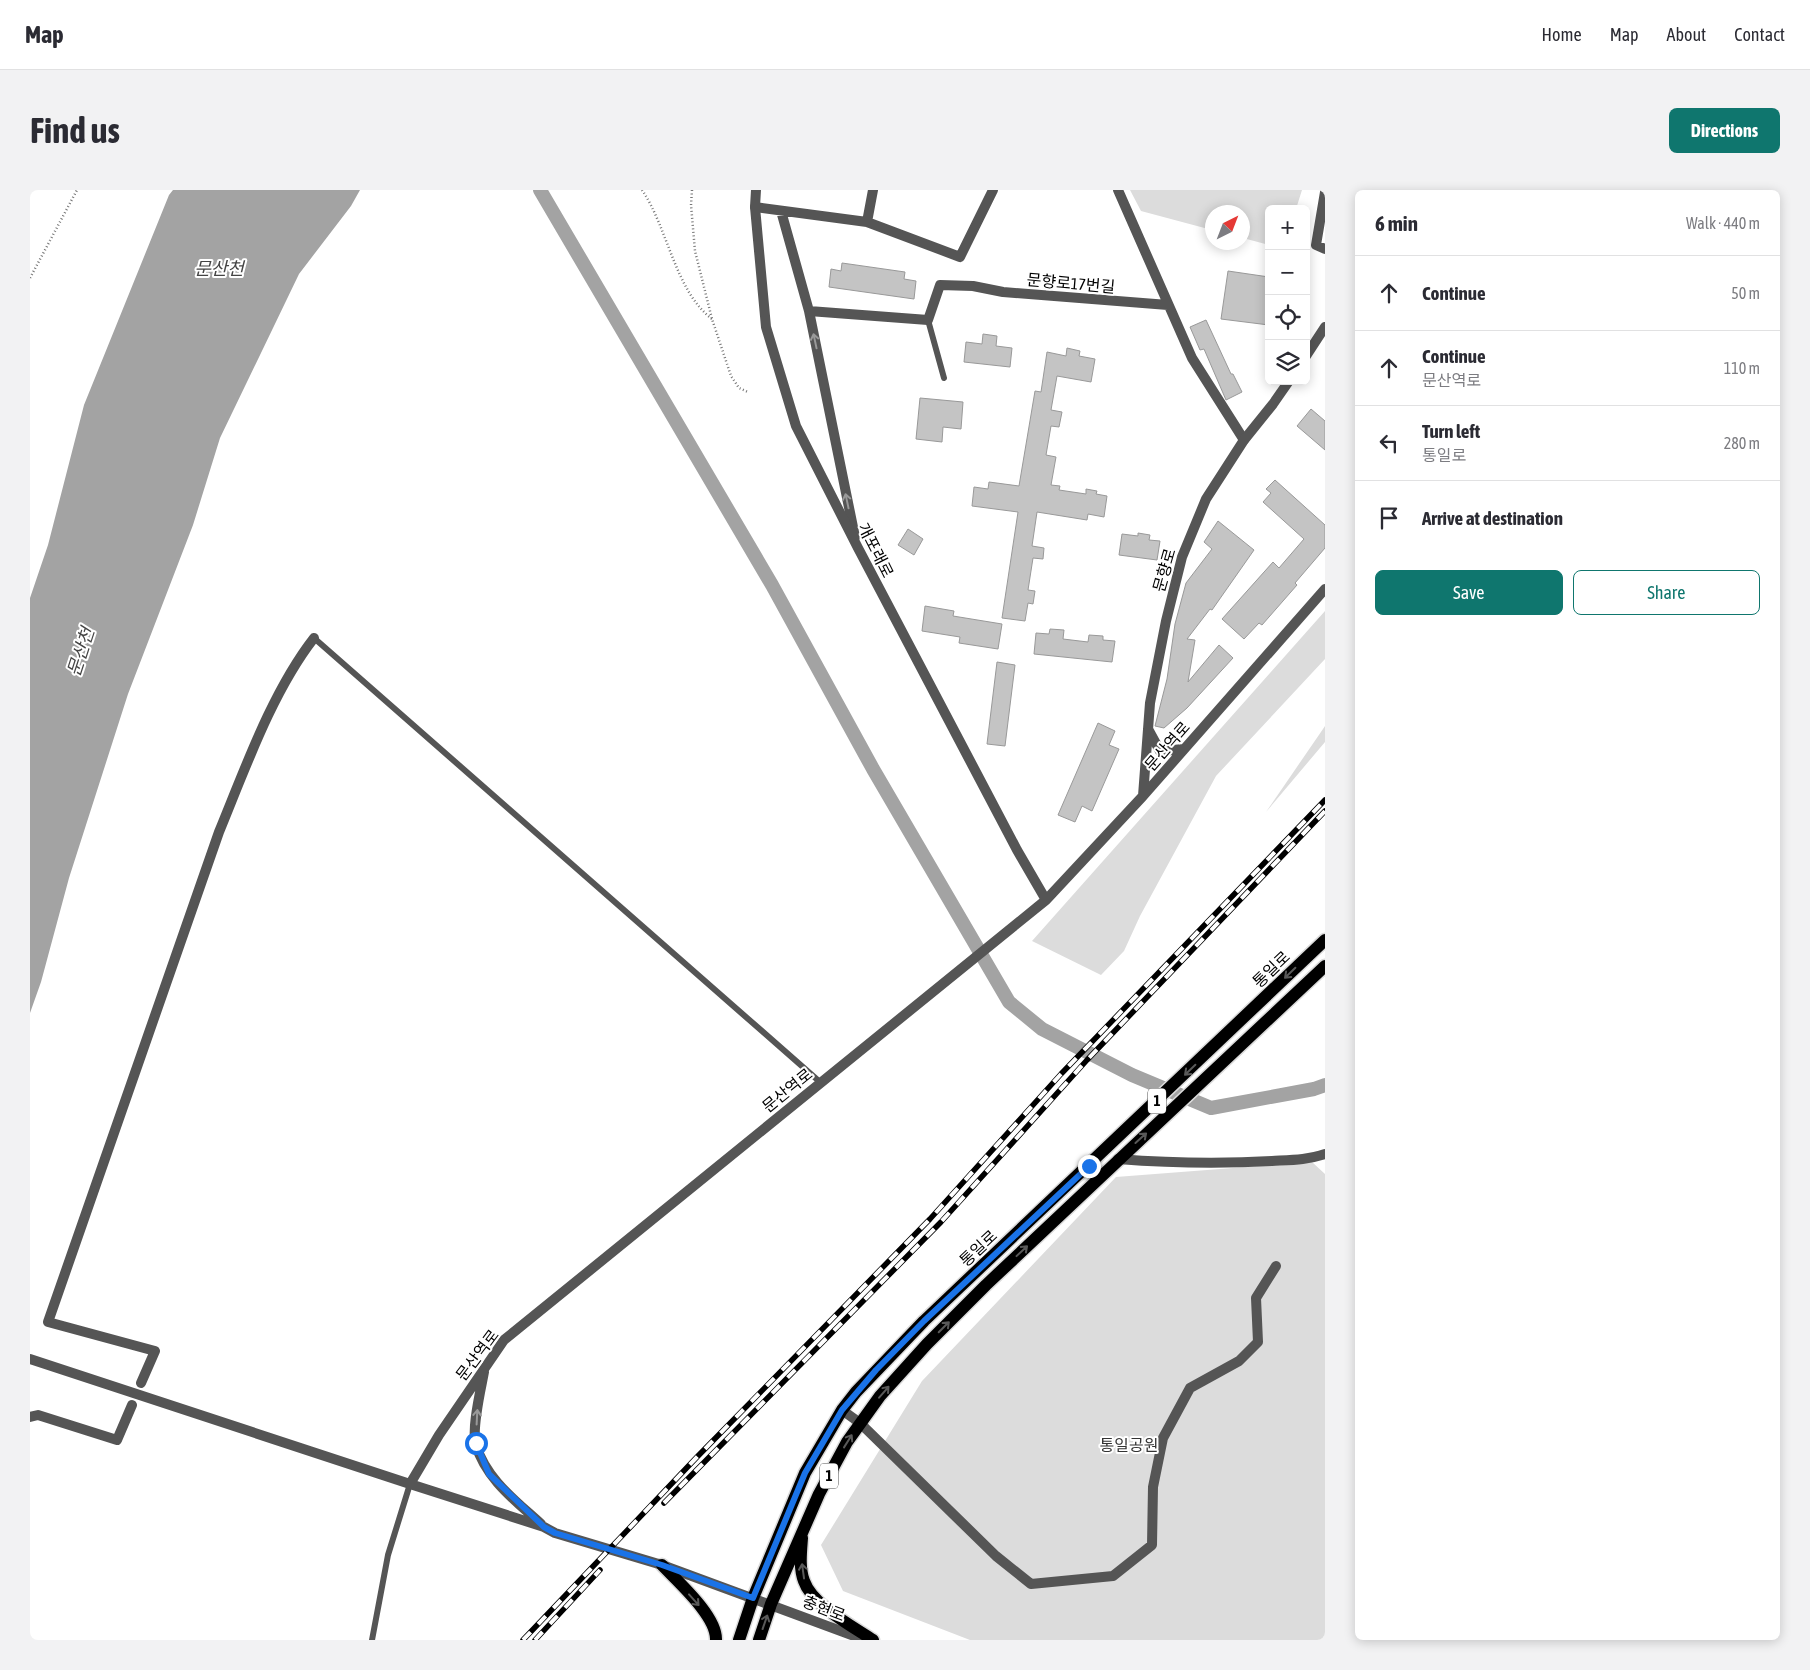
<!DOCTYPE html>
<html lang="en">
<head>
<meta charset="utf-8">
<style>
  body { margin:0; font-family:"Asap Condensed","Noto Sans KR",sans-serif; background:#f2f2f3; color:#2b2b33 }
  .controls { position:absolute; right:15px; top:15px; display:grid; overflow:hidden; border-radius:8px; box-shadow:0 2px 12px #0003 }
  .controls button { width:45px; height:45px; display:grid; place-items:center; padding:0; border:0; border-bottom:1px solid #e1e1e2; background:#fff; color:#2b2b33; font:25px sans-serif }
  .compass { position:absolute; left:1175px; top:15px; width:45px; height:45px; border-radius:50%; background:#fff; box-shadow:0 2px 12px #0003; rotate:42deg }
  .stop { position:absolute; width:15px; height:15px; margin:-11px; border:4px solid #1a73e8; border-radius:50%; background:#fff }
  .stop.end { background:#1a73e8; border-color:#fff; box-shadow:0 1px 5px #0008 }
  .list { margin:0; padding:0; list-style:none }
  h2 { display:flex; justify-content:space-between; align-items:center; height:65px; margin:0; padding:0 20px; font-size:21px }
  h2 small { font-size:16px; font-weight:400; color:#7c7c81 }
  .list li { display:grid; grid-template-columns:32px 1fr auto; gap:15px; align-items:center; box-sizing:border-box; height:75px; padding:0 20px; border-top:1px solid #e1e1e2 }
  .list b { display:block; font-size:19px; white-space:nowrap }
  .list p { margin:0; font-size:16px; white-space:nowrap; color:#7c7c81 }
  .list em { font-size:16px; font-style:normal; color:#7c7c81 }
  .actions { display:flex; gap:10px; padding:15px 20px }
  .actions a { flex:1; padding:11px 0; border:1px solid #0f766e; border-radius:8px; text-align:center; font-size:18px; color:#0f766e }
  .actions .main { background:#0f766e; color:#fff }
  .icon { flex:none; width:28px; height:28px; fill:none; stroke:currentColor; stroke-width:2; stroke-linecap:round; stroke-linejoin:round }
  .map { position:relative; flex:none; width:1295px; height:1450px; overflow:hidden; border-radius:8px }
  header { display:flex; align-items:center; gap:30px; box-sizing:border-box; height:70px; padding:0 25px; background:#fff; border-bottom:1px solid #e1e1e2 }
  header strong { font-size:24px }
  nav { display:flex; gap:28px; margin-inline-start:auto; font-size:18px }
  .intro { display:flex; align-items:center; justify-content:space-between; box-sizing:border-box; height:120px; padding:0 30px }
  h1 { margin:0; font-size:35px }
  .button { padding:12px 22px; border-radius:8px; background:#0f766e; color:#fff; font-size:18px; font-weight:700 }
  main { display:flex; gap:30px; padding:0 30px }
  aside { flex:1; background:#fff; border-radius:8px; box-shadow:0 2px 12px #0003 }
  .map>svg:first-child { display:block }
</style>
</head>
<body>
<header>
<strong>Map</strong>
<nav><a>Home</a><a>Map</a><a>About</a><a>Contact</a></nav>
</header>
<div class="intro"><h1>Find us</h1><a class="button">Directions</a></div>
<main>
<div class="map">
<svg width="1295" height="1450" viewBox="0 0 1295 1450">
  <rect width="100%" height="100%" fill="#fff"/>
  <path fill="#dcdcdc" d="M1100,0H1272L1266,19H1239V55L1213,48L1212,22H1182V40L1111,21Z
    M1295,421V469L1186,586L1110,726L1094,761L1071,785L1002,751Z
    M1295,536V552L1236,622L1293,539Z
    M1282,972L1295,984V1450H940L813,1401L791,1355L892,1191L1086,987Z"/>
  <path fill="#a3a3a3" d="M143,0H330L321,16L269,84L190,248L163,335L98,504L39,688L11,792L0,823V408L18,355L54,215L139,5Z"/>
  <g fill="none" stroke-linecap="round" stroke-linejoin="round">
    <path stroke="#a3a3a3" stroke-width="14" d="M510,0L742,395L843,579L979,812L1012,839L1102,885L1181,918L1284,899L1295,895"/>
  </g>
  <path fill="#c4c4c4" stroke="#999" d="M812,73L875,82L874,89L886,91L884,109L799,97L801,79L811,81Z
    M1198,81L1239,87V135L1191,129Z
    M1176,130L1201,184H1203L1212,202L1196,210L1174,159L1170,160L1160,137Z
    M953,144L967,146L966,156L982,158L980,177L934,172L936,152L952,154Z
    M1037,158L1050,161L1049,166L1065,169L1061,192L1027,186L1021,220L1032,222L1029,237L1021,236L1016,265L1026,267L1021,295L1030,296L1029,300L1056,304V299L1067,301L1066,304L1077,306L1074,327L1058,324L1057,330L1007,322L1002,356L1014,358L1013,369L1003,368L998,400L1005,401L1003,414L998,413L995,431L972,428L988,322L942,316L944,297L958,299L959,292L989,296L1005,201L1011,202L1017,162L1036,166Z
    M890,208L933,212L931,239L913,237L912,252L886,249Z
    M1281,219L1295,231V260L1267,236Z
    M1245,290L1295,335V358L1265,393L1267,395L1232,435L1229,433L1214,449L1192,429L1243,372L1249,378L1274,349L1233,312L1241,303L1236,299Z
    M1188,331L1224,360L1182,420L1180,419L1157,449L1165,450L1158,492L1189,455L1203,468L1157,518L1134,538L1125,536L1137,489L1145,434L1156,393L1182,359L1174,352Z
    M878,339L893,349L884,365L868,355Z
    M1108,343L1120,345L1119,350L1130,351L1127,370L1089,365L1092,344L1108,346Z
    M895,416L924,421L923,426L972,434L968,459L929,453L930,447L892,441Z
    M1020,439L1034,440L1033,449L1058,452L1059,445L1073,446V450L1085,451L1082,472L1004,464L1006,443L1019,444Z
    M967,472L985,475L975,556L957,554Z
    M1068,533L1085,541L1079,555L1089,559L1062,621L1052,616L1045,632L1028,625Z"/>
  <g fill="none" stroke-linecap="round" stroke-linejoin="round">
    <g stroke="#dbdbdb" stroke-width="15">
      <path id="primary" d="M772,1348C771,1362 769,1378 774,1391C782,1415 822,1436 843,1450
        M632,1375C648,1392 687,1426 686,1450
        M709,1450L723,1408L775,1283L812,1220L826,1202L894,1131L1295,750
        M729,1450L741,1414L789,1304L817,1252L850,1206L897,1154L956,1095L1295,776"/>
    </g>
    <path stroke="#777" stroke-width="2.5" stroke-dasharray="1 2.5" stroke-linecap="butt" d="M612,0C638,38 645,101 682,129
      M662,0L661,15L665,61L682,129L701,186L709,198L718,202
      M0,88L47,0"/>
    <path stroke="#555" stroke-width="6" d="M898,130L914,188
      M284,448L790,892
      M342,1450L358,1365L380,1294"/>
    <path stroke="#555" stroke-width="10" d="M1088,0L1162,168L1214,250
      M1295,2L1286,55L1295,59
      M725,17L837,32L930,67L963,0
      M751,21L779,121L825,347
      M837,32L843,0
      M779,121L898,130L910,95L943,96L973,102L1138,115
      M1088,969C1139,973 1191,974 1242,971C1260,970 1278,970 1295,964
      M111,1193L125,1161L18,1132L189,642C215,579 242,502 284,448
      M812,1220L830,1233L966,1366L1001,1394L1083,1386L1122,1355L1123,1297L1133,1248L1160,1198L1209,1171L1228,1152L1226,1108L1246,1076
      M0,1227L8,1225L87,1250L102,1215"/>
    <path stroke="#555" stroke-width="10" d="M726,0L725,17L736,137L766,236L828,358L987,660L1016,710
      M1276,166L1295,137
      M1118,539L1130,561L1154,559
      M1113,606L1120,513L1136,431L1152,367L1176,309L1214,250L1243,214L1259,191
      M0,1169L380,1294L514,1337L525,1343L632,1375L835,1450
      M454,1182C451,1199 441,1239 446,1255C456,1289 486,1311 511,1334
      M380,1294L409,1245L474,1150L1016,710L1113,606L1295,399"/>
    <use href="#primary" stroke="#000" stroke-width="12"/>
    <g stroke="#000" stroke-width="5.5">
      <path id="rail" d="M634,1313L911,1032L1057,870L1295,621
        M493,1450L667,1267L900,1029L1031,884L1295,610
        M505,1450L570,1380"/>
    </g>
    <use href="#rail" stroke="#fff" stroke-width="4" stroke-dasharray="11" stroke-linecap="butt"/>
  </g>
  <defs><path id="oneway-shaft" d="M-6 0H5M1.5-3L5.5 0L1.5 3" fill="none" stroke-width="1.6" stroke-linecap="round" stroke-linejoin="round" transform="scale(1.25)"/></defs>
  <g stroke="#999">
    <use href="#oneway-shaft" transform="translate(785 151) rotate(-102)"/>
    <use href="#oneway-shaft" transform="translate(817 311) rotate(-102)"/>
    <use href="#oneway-shaft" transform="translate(447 1227) rotate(-87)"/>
  </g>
  <g stroke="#595959">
    <use href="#oneway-shaft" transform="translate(1260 783) rotate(136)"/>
    <use href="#oneway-shaft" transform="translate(1160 880) rotate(136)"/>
    <use href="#oneway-shaft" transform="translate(1111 948) rotate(-42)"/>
    <use href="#oneway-shaft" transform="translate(992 1061) rotate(-43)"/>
    <use href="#oneway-shaft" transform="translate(914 1137) rotate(-45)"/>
    <use href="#oneway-shaft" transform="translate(854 1202) rotate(-49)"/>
    <use href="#oneway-shaft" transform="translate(818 1251) rotate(-58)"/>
    <use href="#oneway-shaft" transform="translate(773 1381) rotate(-98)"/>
    <use href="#oneway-shaft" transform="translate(664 1410) rotate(48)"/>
    <use href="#oneway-shaft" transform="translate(735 1432) rotate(-71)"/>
  </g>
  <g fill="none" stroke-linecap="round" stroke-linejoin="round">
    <path stroke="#1a73e8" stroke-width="6" d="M446,1253L459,1284L514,1337L525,1343L632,1375L723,1408L775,1283L812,1220L846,1180L894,1131L1059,976"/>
  </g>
  <g text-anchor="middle" stroke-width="4" stroke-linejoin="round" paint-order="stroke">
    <g fill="#fff" stroke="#4c4c4c" stroke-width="1">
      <rect x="1118" y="898.5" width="18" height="25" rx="4"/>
      <rect x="790" y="1273.5" width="18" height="25" rx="4"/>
    </g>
    <g font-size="15" font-weight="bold" fill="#000">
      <text x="1127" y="916">1</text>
      <text x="799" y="1291">1</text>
    </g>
    <g font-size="16" fill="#000" stroke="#fff">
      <text transform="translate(1041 93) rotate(5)" y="6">문향로17번길</text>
      <text transform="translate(846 360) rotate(63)" y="6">개포래로</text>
      <text transform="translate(1134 380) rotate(-74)" y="6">문향로</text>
      <text transform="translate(1137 556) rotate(-49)" y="6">문산역로</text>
      <text transform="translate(1241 779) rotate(-44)" y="6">통일로</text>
      <text transform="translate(757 900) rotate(-39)" y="6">문산역로</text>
      <text transform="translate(948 1058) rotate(-43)" y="6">통일로</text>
      <text transform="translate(447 1165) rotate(-53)" y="6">문산역로</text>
      <text transform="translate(794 1418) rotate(21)" y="6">충현로</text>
    </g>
    <g font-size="16" fill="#333" stroke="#fff">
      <text x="1099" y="1261">통일공원</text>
    </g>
    <g font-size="18" font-style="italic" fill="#444" stroke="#fff">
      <text x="189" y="85">문산천</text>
      <text transform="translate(51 462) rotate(-72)" y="6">문산천</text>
    </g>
  </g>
</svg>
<div class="controls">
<button>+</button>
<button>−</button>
<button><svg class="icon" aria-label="locate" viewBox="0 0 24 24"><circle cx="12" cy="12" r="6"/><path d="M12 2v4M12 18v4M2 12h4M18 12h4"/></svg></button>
<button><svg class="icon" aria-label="layers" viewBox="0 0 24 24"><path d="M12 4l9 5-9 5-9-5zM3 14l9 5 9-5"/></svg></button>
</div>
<svg class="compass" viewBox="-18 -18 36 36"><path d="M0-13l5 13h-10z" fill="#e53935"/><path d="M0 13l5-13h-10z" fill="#7c7c81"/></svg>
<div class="stop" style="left:446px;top:1253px"></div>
<div class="stop end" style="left:1059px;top:976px"></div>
</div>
<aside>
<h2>6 min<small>Walk · 440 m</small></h2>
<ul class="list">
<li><svg class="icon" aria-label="ahead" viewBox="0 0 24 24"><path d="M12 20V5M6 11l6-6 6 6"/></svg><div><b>Continue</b></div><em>50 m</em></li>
<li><svg class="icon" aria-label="ahead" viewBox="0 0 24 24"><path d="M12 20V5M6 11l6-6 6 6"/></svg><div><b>Continue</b><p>문산역로</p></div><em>110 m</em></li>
<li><svg class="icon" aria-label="left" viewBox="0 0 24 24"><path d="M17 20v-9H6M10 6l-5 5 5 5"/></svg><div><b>Turn left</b><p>통일로</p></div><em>280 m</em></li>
<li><svg class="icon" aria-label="arrive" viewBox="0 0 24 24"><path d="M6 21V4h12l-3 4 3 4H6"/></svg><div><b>Arrive at destination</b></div></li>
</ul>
<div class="actions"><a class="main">Save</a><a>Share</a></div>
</aside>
</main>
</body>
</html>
